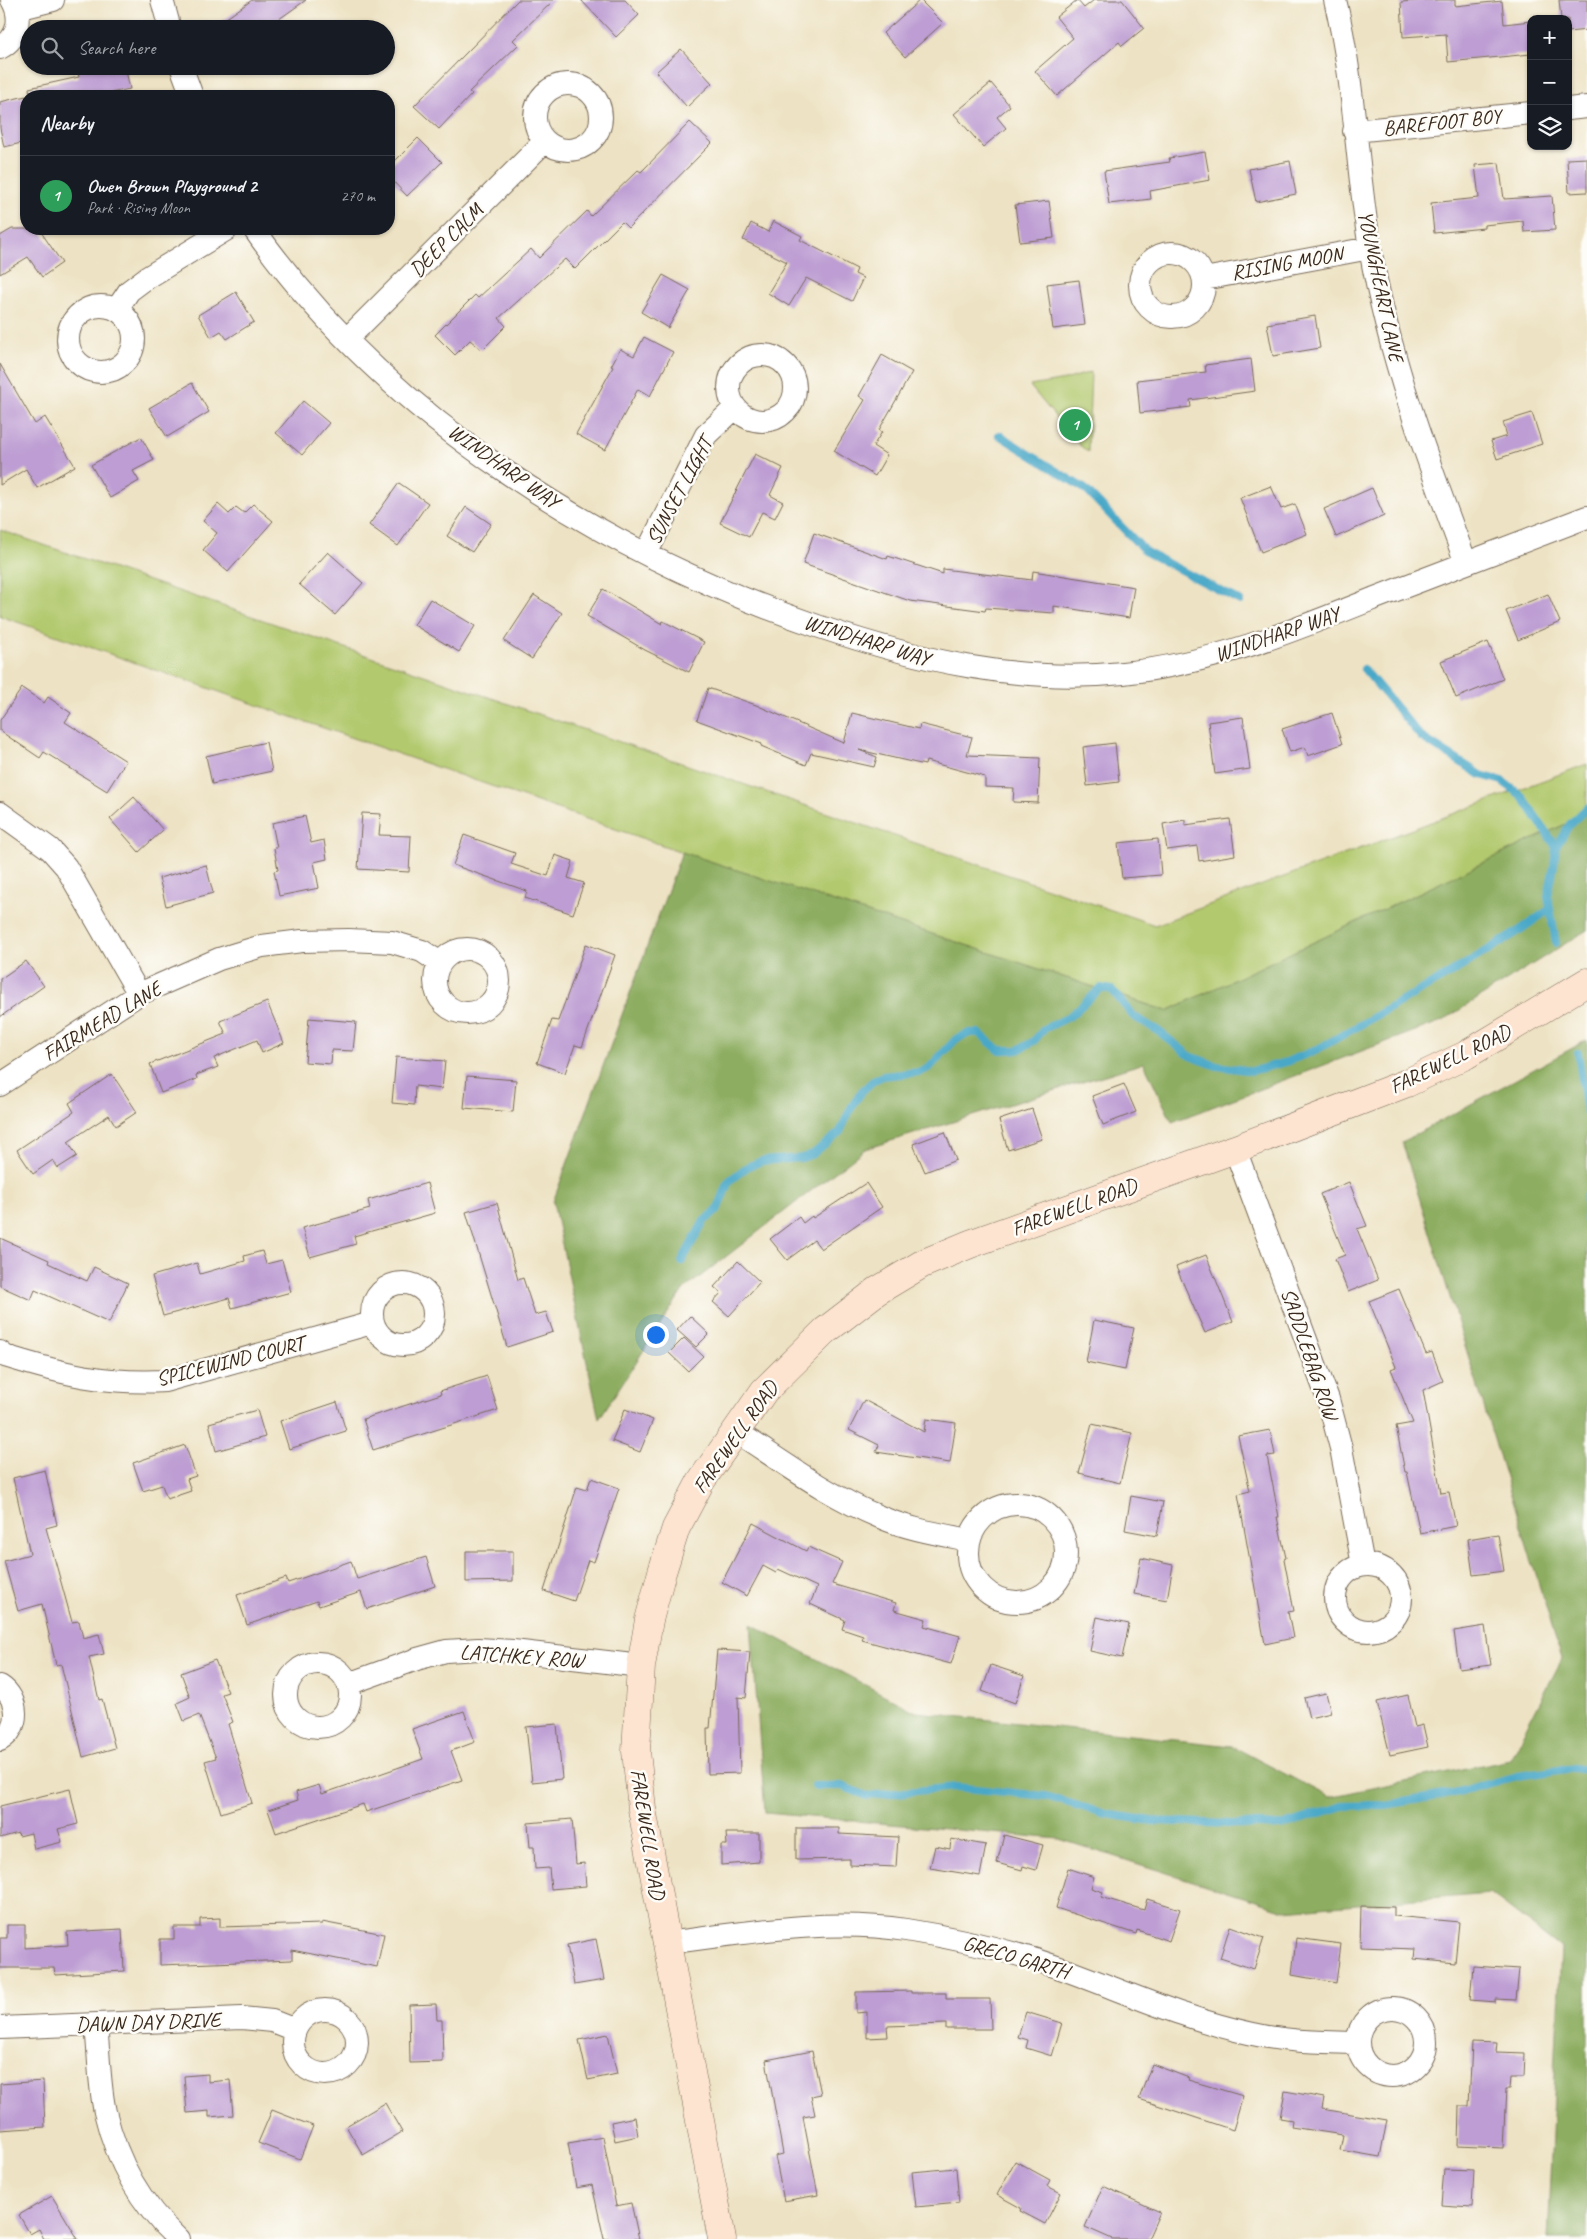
<!DOCTYPE html>
<html lang="en">
<head>
<meta charset="utf-8">
<style>
  body { margin:0; font-family:Caveat,sans-serif; background:#20242c; color:#f1f3f6 }
  .controls { position:absolute; right:15px; top:15px; display:grid; overflow:hidden; border-radius:10px; box-shadow:0 1px 4px #0004 }
  .controls button { width:45px; height:45px; display:grid; place-items:center; padding:0; border:0; border-bottom:1px solid #363941; background:#171b24; color:#f1f3f6; font:25px sans-serif }
  .you { position:absolute; left:655px; top:1334px; width:18px; height:18px; margin:-12px; border:4px solid #fff; border-radius:50%; background:#1a73e8; box-shadow:0 0 0 8px #1a73e833 }
  .badge { display:grid; place-items:center; width:32px; height:32px; border-radius:50%; background:#2563eb; color:#fff; font-size:16px; font-weight:700 }
  .pin { position:absolute; translate:-50% -50%; border:2px solid #fff; box-shadow:0 1px 5px #0006 }
  .list { margin:0; padding:0; list-style:none }
  h2 { display:flex; justify-content:space-between; align-items:center; height:65px; margin:0; padding:0 20px; font-size:21px }
  h2 small { font-size:16px; font-weight:400; color:#9ea1a6 }
  .list li { display:grid; grid-template-columns:32px 1fr auto; gap:15px; align-items:center; box-sizing:border-box; height:80px; padding:0 20px; border-top:1px solid #363941 }
  .list b { display:block; font-size:19px; white-space:nowrap }
  .list p { margin:0; font-size:16px; white-space:nowrap; color:#9ea1a6 }
  .list em { font-size:16px; font-style:normal; color:#9ea1a6 }
  .icon { flex:none; width:28px; height:28px; fill:none; stroke:currentColor; stroke-width:2; stroke-linecap:round; stroke-linejoin:round }
  .map { position:relative; flex:none; width:1587px; height:2239px; overflow:hidden }
  .search { position:absolute; background:#171b24; box-shadow:0 1px 4px #0004; left:20px; top:20px; width:375px; height:55px; display:flex; align-items:center; gap:12px; box-sizing:border-box; padding:0 18px; border-radius:28px; color:#9ea1a6; font-size:19px }
  .panel { position:absolute; background:#171b24; box-shadow:0 1px 4px #0004; left:20px; top:90px; width:375px; height:145px; border-radius:20px }
  .map>svg:first-child { display:block }
</style>
</head>
<body>
<div class="map">
<svg width="1587" height="2239" viewBox="0 0 1587 2239">
  <rect width="100%" height="100%" fill="#fdfcf7"/>
  <filter id="ink" filterUnits="userSpaceOnUse"><feTurbulence type="fractalNoise" baseFrequency=".02" numOctaves="2"/><feDisplacementMap in="SourceGraphic" scale="10" xChannelSelector="R" yChannelSelector="G"/><feConvolveMatrix kernelMatrix="1 2 1 2 8 2 1 2 1" color-interpolation-filters="sRGB"/></filter>
  <filter id="wash" filterUnits="userSpaceOnUse"><feTurbulence type="fractalNoise" baseFrequency=".0096" numOctaves="4" result="noise"/><feDisplacementMap in="SourceGraphic" scale="20" xChannelSelector="R" yChannelSelector="G"/><feGaussianBlur stdDeviation="1.12" result="paint"/><feColorMatrix in="noise" values="0 0 0 0 0 0 0 0 0 0 0 0 0 0 0 0 0 1.4 0 .05"/><feComposite in="paint" operator="in"/></filter>
  <g filter="url(#wash)">
    <rect width="100%" height="100%" fill="#ede2c3"/>
    <path fill="#b2c96e" stroke="#767a46" d="M1091,372L1088,452L1077,443L1030,386L1065,380Z
      M0,530L1155,925L1587,764V814L1167,1011L682,852L0,616Z"/>
    <path fill="#8dad61" stroke="#646c40" d="M1587,814V930L1442,1021L1172,1122L1144,1063L865,1149L683,1290L599,1419L553,1202L682,852L1167,1011Z
      M1587,1040V2239H1547L1561,1948L1489,1893L1285,1910L1059,1839L765,1813L751,1624L916,1712L1232,1746L1329,1797L1510,1759L1562,1659L1402,1142Z"/>
    <g fill="none" stroke-linecap="round" stroke-linejoin="round">
      <path stroke="#49a8c8" stroke-width="8" d="M999,435L1085,489L1146,552L1240,601
        M1364,669L1421,737L1481,775L1502,781L1522,796L1556,847
        M1556,943L1548,896L1554,866L1556,847L1570,824L1587,808
        M1578,1053L1587,1112
        M1587,1195V1220
        M682,1261L704,1221L717,1211L729,1181L747,1167L762,1161L802,1158L813,1154L840,1132L851,1108L862,1091L873,1081L883,1076L921,1072L930,1067L956,1039L970,1033H979L999,1050H1018L1034,1041L1044,1029L1069,1017L1101,988L1112,990L1133,1016L1157,1030L1190,1056L1217,1066L1252,1071L1287,1062L1318,1049L1451,973L1516,933L1550,909
        M815,1786H842L867,1796L956,1787L1045,1796L1106,1814L1152,1821L1281,1826L1343,1806L1386,1805L1450,1794L1518,1776L1574,1768L1587,1770"/>
    </g>
    <g id="blocks">
      <path fill="#bd9dd3" d="M252,0H306L265,29H211Z
        M518,0H554L513,40L518,45L469,92L472,94L439,129L414,106Z
        M581,0H625L639,15L616,37Z
        M920,0L943,23L905,57L883,33Z
        M1077,0L1084,8L1094,0H1122L1144,28L1122,46L1119,42L1057,96L1035,71L1073,38L1056,17Z
        M1425,0H1455V6L1502,1L1504,24L1531,21V54L1448,62L1446,34L1403,37L1401,2Z
        M1559,0H1587V30L1568,32V19H1561Z
        M681,49L712,83L687,107L656,72Z
        M77,66H125L130,89L95,96H30L29,88L79,77Z
        M991,83L1010,106L997,117L1006,128L983,147L954,114Z
        M26,96V142L4,147L0,128V102Z
        M690,122L712,143L628,228L622,222L575,269L565,259L499,318L506,326L482,350L470,340L455,355L435,335L475,295L478,298L531,249L539,258L587,211L591,216L638,170L641,172Z
        M418,138L442,162L407,196L389,177V167Z
        M1205,152L1210,180L1150,191L1151,199L1109,204L1104,171L1170,162L1169,158Z
        M1587,158V192L1569,193L1567,159Z
        M1290,161L1296,194L1256,202L1249,169Z
        M1499,163L1504,199L1552,196L1555,230L1524,232L1523,221L1484,225V228L1434,233L1431,203L1479,198L1475,165Z
        M1049,201L1054,238L1020,242L1015,205Z
        M773,221L802,236L800,240L857,269L855,274L863,278L852,301L806,278L789,306L768,293L787,262L743,240L751,223L768,232Z
        M12,229H39L62,263L42,277L28,257L0,274V236Z
        M663,275L690,290L668,328L641,312Z
        M1079,280L1085,325L1053,329L1047,284Z
        M236,292L254,322L227,339L221,331L211,337L198,315Z
        M1315,316L1320,348L1273,356L1267,324Z
        M644,337L673,352L650,396L638,389L605,450L576,434L613,367L611,366L620,349L634,356Z
        M882,355L912,372L879,430L882,432L873,446L887,455L875,476L834,451L865,400L859,396Z
        M1251,359L1255,391L1190,400L1191,407L1140,413L1137,380L1206,372L1205,365Z
        M0,364L35,424L45,417L75,466L37,488L26,469L0,485Z
        M192,383L209,412L167,437L149,408Z
        M303,401L329,423L302,455L276,433Z
        M1532,413L1542,444L1497,459L1491,441L1507,436L1503,422Z
        M141,437L154,460L133,471L139,481L110,498L91,465Z
        M755,454L783,468L770,495L783,502L775,518L762,512L749,537L720,523Z
        M399,483L428,503L398,546L369,525Z
        M1271,486L1281,509L1295,504L1307,534L1261,552L1240,498Z
        M1372,488L1384,516L1336,537L1324,509Z
        M218,504L229,514L236,507L244,513L253,504L273,521L228,572L203,550L217,533L203,521Z
        M466,507L491,524L472,552L447,536Z
        M814,533L887,559L888,556L943,574V569L1032,580L1033,571L1134,587L1129,618L1054,606V613L986,608L985,611L910,601L803,564Z
        M328,552L363,583L335,615L299,584Z
        M603,589L662,624L663,621L704,642L689,672L645,650L587,616Z
        M1548,594L1560,622L1518,640L1506,611Z
        M534,595L562,613L532,659L504,641Z
        M430,599L475,626L459,652L414,625Z
        M1488,642L1503,679L1456,698L1441,661Z
        M22,688L44,703L48,697L71,713L65,722L126,761L107,791L44,752L40,758L0,731V720Z
        M708,688L756,705L844,743L852,713L919,729L920,724L972,737L967,755L1040,758L1038,803L1013,802L1014,788L985,787V777L926,761L925,765L859,750L877,757L874,767L811,753L806,765L761,746L762,744L697,720Z
        M1332,713L1342,744L1308,756L1305,747L1290,752L1282,729Z
        M1243,717L1250,769L1215,774L1208,722Z
        M266,742L272,771L212,784L206,756Z
        M1115,743L1119,782L1087,786L1083,747Z
        M134,797L163,830L139,852L110,819Z
        M362,813L381,814L379,835L411,836L409,872L358,869Z
        M305,816L311,843L324,840L327,859L314,862L319,888L279,896L274,871L278,870L274,848H277L272,823Z
        M1230,819L1235,855L1199,861L1197,846L1167,850L1163,824L1185,820V825Z
        M464,835L515,853L511,864L548,876L555,855L573,861L568,878L584,883L573,914L525,898L527,891L453,865Z
        M1158,839L1161,875L1122,878L1118,843Z
        M206,865L213,893L166,906L159,878Z
        M586,944L615,955L582,1047L575,1045L565,1073L537,1063L552,1020L558,1021Z
        M26,961L44,986L0,1017V979Z
        M267,1002L284,1043L262,1053L257,1040L214,1058L218,1067L196,1075L197,1079L161,1093L150,1064L226,1034L220,1021Z
        M309,1018L356,1022L353,1051L332,1050L331,1064L305,1062Z
        M396,1057L445,1061L442,1089L415,1086L414,1105L392,1103Z
        M112,1074L137,1112L116,1126L109,1115L68,1142L77,1156L58,1168L53,1160L33,1174L17,1150L74,1112L69,1103Z
        M467,1076L516,1080L513,1112L464,1108Z
        M1124,1084L1136,1112L1103,1125L1092,1096Z
        M1032,1109L1042,1139L1008,1150L999,1120Z
        M945,1132L956,1160L925,1172L913,1144Z
        M1349,1182L1367,1226L1357,1229L1378,1280L1348,1292L1335,1259L1345,1255L1320,1194Z
        M427,1183L435,1213L354,1236L356,1244L310,1257L302,1228L370,1209L368,1200Z
        M866,1183L882,1207L821,1249L814,1240L787,1260L770,1239L799,1217L803,1223L812,1216L813,1218Z
        M497,1203L518,1280L523,1278L535,1315L546,1312L553,1332L507,1347L466,1212Z
        M0,1238L49,1260L48,1263L87,1281L94,1267L128,1283L109,1323L35,1290L31,1300L0,1286Z
        M262,1251L266,1264L282,1260L291,1292L232,1308L229,1298L163,1316L152,1276L197,1263L200,1274L245,1261L244,1256Z
        M1206,1255L1233,1322L1205,1333L1176,1267Z
        M738,1261L760,1282L729,1316L713,1302L721,1293L714,1287Z
        M1399,1289L1426,1354L1432,1352L1443,1381L1423,1390L1441,1493L1449,1492L1456,1526L1420,1533L1407,1472H1405L1396,1426L1413,1423L1391,1369L1396,1367L1369,1301Z
        M690,1316L709,1334L696,1347L677,1330Z
        M1094,1320L1134,1328L1125,1370L1086,1362Z
        M684,1338L703,1356L688,1371L669,1353Z
        M487,1376L498,1410L373,1450L363,1419L441,1394L440,1391Z
        M864,1400L924,1432L926,1419L956,1423L950,1463L876,1452L879,1445L849,1430Z
        M337,1402L346,1431L289,1449L280,1421Z
        M625,1409L653,1420L640,1452L612,1441Z
        M257,1410L265,1437L216,1451L209,1423Z
        M1092,1424L1132,1433L1120,1483L1079,1473Z
        M1270,1430L1275,1455L1267,1456L1279,1517H1277L1286,1558L1284,1559L1294,1611L1288,1612L1293,1638L1265,1644L1238,1494L1250,1491L1238,1436Z
        M185,1445L196,1476L187,1479L191,1491L167,1499L162,1485L143,1491L133,1463Z
        M45,1470L57,1525L46,1528L72,1622L79,1621L83,1638L99,1634L104,1654L89,1657L99,1700L102,1699L115,1748L83,1757L61,1664L56,1665L42,1604L18,1611L4,1561L30,1554L13,1478Z
        M591,1478L619,1488L594,1562L588,1560L574,1601L544,1591L577,1487L587,1490Z
        M1131,1496L1163,1502L1157,1536L1125,1530Z
        M753,1523L806,1551L808,1547L842,1562L832,1584L896,1603L894,1610L926,1619L924,1626L960,1636L951,1664L862,1640L863,1636L842,1629L845,1620L810,1604L817,1587L778,1569L776,1573L763,1566L747,1596L722,1582Z
        M1498,1534L1504,1571L1473,1575L1468,1539Z
        M466,1551H513V1581L466,1582Z
        M426,1557L435,1586L367,1609L361,1592L319,1606L317,1601L247,1625L237,1595L286,1578L288,1583L351,1561L357,1579Z
        M1141,1558L1173,1565L1167,1600L1134,1594Z
        M1097,1617L1129,1624L1122,1658L1090,1651Z
        M1485,1626L1491,1665L1459,1669L1454,1631Z
        M717,1650L750,1652L746,1698L738,1697L740,1773L708,1774L707,1728H710Z
        M215,1660L228,1692L222,1694L233,1722L228,1724L252,1803L221,1813L205,1761L216,1758L199,1715L184,1721L177,1703L190,1697L181,1673Z
        M991,1665L1024,1676L1015,1703L982,1691Z
        M1326,1693L1331,1713L1309,1718L1304,1698Z
        M1408,1695L1415,1727L1423,1725L1428,1747L1390,1755L1377,1702Z
        M464,1711L475,1742L451,1751L462,1780L366,1812L363,1804L276,1833L268,1810L298,1800L296,1792L319,1785L322,1794L423,1759L412,1729Z
        M557,1724L562,1779L532,1782L526,1727Z
        M70,1789L78,1824L58,1829L62,1842L34,1849L31,1833L19,1836L18,1833L0,1838V1806Z
        M572,1819L576,1864L584,1863L586,1886L551,1889L549,1868L535,1869L534,1847H530L528,1823Z
        M796,1828H839V1834L898,1837L896,1867L850,1865V1859L796,1860Z
        M726,1833H759V1862L721,1865V1845H727Z
        M1004,1835L1043,1845L1036,1870L1023,1866L1022,1870L997,1863Z
        M951,1839L986,1845L980,1876L930,1868L935,1846L950,1849Z
        M1068,1868L1094,1877L1091,1888L1103,1892L1101,1897L1144,1910L1147,1899L1180,1909L1169,1941L1137,1930L1136,1934L1056,1908Z
        M1361,1906L1394,1907V1916L1459,1922L1455,1963L1414,1959L1415,1949L1360,1947Z
        M220,1918V1927L322,1924V1922L384,1934L377,1967L292,1950V1960L160,1965V1939H174V1927H200V1919Z
        M7,1925H25V1948L68,1945L67,1932L122,1929L124,1971L55,1975L54,1968H0V1938H7Z
        M1230,1926L1264,1938L1254,1969L1220,1958Z
        M1296,1938L1341,1944L1336,1983L1292,1975Z
        M596,1939L604,1980L574,1985L567,1945Z
        M1473,1966L1519,1969L1516,2000L1495,1999V2002L1470,2000Z
        M911,1991V1993H946V1999H990L991,2029H946V2024L887,2026L888,2037L867,2038V2012L856,2013V1992Z
        M436,2004L437,2020H442L443,2062L410,2063L409,2005Z
        M1026,2012L1062,2023L1052,2056L1026,2048L1028,2040L1018,2037Z
        M608,2034L617,2074L588,2080L579,2040Z
        M1472,2042L1497,2043L1496,2052L1525,2053L1524,2077H1511L1510,2088H1506L1503,2148L1458,2146L1459,2106H1469Z
        M812,2051L821,2094L811,2096L815,2115L803,2117L818,2195L784,2201L775,2156L783,2154L766,2060Z
        M1152,2064L1189,2078L1188,2080L1243,2096L1233,2130L1139,2099Z
        M208,2074V2082L230,2080L233,2115L209,2117V2111L187,2113L184,2076Z
        M43,2081L45,2127L0,2130V2084Z
        M1285,2091L1324,2098L1322,2109L1387,2120L1380,2157L1340,2150L1343,2135L1291,2127L1292,2120L1280,2118Z
        M385,2103L402,2132L363,2155L346,2126Z
        M272,2110L313,2126L300,2159L258,2143Z
        M635,2117L638,2136L615,2141L611,2122Z
        M603,2137L616,2206L631,2203L639,2239H604L592,2185L576,2188L568,2143Z
        M1015,2161L1050,2180L1047,2186L1061,2193L1045,2224L1020,2211L1021,2208L997,2195Z
        M956,2168L959,2203L916,2207L912,2172Z
        M1444,2169L1474,2170L1472,2207L1441,2205Z
        M1103,2186L1160,2212L1148,2239H1112L1085,2227Z
        M52,2196L78,2239H44L39,2229L30,2234L19,2215Z"/>
    </g>
  </g>
  <g filter="url(#ink)">
    <use href="#blocks" fill-opacity="0" stroke="#796a58" stroke-width="1"/>
    <g fill="none" stroke-linecap="round" stroke-linejoin="round">
      <g stroke="#796a58" stroke-width="24">
        <path id="street" d="M162,0L170,29
          M1335,0C1355,81 1356,166 1370,248C1389,358 1427,459 1466,563
          M17,9L53,0
          M0,48C19,38 22,17 12,0
          M181,66L192,96
          M535 117a33 33 0 1 1 66 0a33 33 0 1 1-66 0Z
          M1568,109L1587,107
          M1354,131L1531,113
          M254,229C387,419 603,553 820,627C918,660 1019,684 1123,673C1212,664 1293,631 1375,598C1446,571 1516,544 1587,517
          M1140 285a32 32 0 1 1 64 0a32 32 0 1 1-64 0Z
          M1204,279L1370,248
          M68 339a33 33 0 1 1 66 0a33 33 0 1 1-66 0Z
          M117,309L129,291L145,279L227,229
          M347,339L545,141
          M729 388a33 33 0 1 1 66 0a33 33 0 1 1-66 0Z
          M646,554L706,435L735,408
          M0,813L50,849L66,867L139,994
          M435 981a32 32 0 1 1 64 0a32 32 0 1 1-64 0Z
          M0,1085L139,994L219,959L262,946L302,941L349,940L392,942L422,951L440,963
          M1235,1149L1328,1399L1341,1448L1363,1565
          M372 1314a31 31 0 1 1 62 0a31 31 0 1 1-62 0Z
          M0,1352L5,1356C63,1374 104,1384 165,1381L372,1323
          M735,1431C782,1461 828,1496 880,1517C908,1529 939,1534 969,1540
          M968 1553a49 49 0 1 1 98 0a49 49 0 1 1-98 0Z
          M1335 1598a33 33 0 1 1 66 0a33 33 0 1 1-66 0Z
          M286 1695a32 32 0 1 1 64 0a32 32 0 1 1-64 0Z
          M348,1684L417,1659L446,1651L478,1649L513,1651L641,1666
          M0,1686C19,1698 21,1728 0,1740
          M666,1943C745,1933 826,1918 906,1930C956,1938 1012,1951 1060,1968C1124,1991 1186,2020 1253,2034C1287,2042 1322,2042 1358,2043
          M1358 2042a34 34 0 1 1 68 0a34 34 0 1 1-68 0Z
          M293 2042a32 32 0 1 1 64 0a32 32 0 1 1-64 0Z
          M96,2025C99,2053 99,2085 105,2112C117,2162 141,2205 178,2239
          M0,2028L242,2018L272,2021L295,2030"/>
      </g>
      <g stroke="#796a58" stroke-width="29">
        <path id="secondary" d="M722,2239L642,1809L636,1751L641,1666L649,1620L662,1572L676,1528L701,1481L764,1391L825,1331L877,1291L922,1264L970,1244L1235,1149L1407,1083L1466,1055L1587,982"/>
      </g>
      <use href="#street" stroke="#fff" stroke-width="22"/>
      <use href="#secondary" stroke="#fde4d1" stroke-width="28"/>
    </g>
  </g>
  <g text-anchor="middle" stroke-width="5" stroke-linejoin="round" paint-order="stroke">
    <g font-size="21" fill="#3b2a1e" stroke="#fdfcf7">
      <text transform="translate(1442 122) rotate(-6)" y="7">BAREFOOT BOY</text>
      <text transform="translate(446 240) rotate(-45)" y="7">DEEP CALM</text>
      <text transform="translate(1287 263) rotate(-10)" y="7">RISING MOON</text>
      <text transform="translate(1381 286) rotate(78)" y="7">YOUNGHEART LANE</text>
      <text transform="translate(504 466) rotate(35)" y="7">WINDHARP WAY</text>
      <text transform="translate(679 491) rotate(-62)" y="7">SUNSET LIGHT</text>
      <text transform="translate(1277 634) rotate(-19)" y="7">WINDHARP WAY</text>
      <text transform="translate(867 640) rotate(17)" y="7">WINDHARP WAY</text>
      <text transform="translate(102 1021) rotate(-31)" y="7">FAIRMEAD LANE</text>
      <text transform="translate(1450 1059) rotate(-26)" y="7">FAREWELL ROAD</text>
      <text transform="translate(1074 1207) rotate(-20)" y="7">FAREWELL ROAD</text>
      <text transform="translate(1310 1354) rotate(71)" y="7">SADDLEBAG ROW</text>
      <text transform="translate(230 1361) rotate(-14)" y="7">SPICEWIND COURT</text>
      <text transform="translate(735 1437) rotate(-55)" y="7">FAREWELL ROAD</text>
      <text transform="translate(522 1656) rotate(4)" y="7">LATCHKEY ROW</text>
      <text transform="translate(648 1834) rotate(81)" y="7">FAREWELL ROAD</text>
      <text transform="translate(1016 1957) rotate(16)" y="7">GRECO GARTH</text>
      <text transform="translate(148 2022) rotate(-2)" y="7">DAWN DAY DRIVE</text>
    </g>
  </g>
</svg>
<div class="controls">
<button>+</button>
<button>−</button>
<button><svg class="icon" aria-label="layers" viewBox="0 0 24 24"><path d="M12 4l9 5-9 5-9-5zM3 14l9 5 9-5"/></svg></button>
</div>
<div class="you"></div>
<div class="pin badge" style="left:1075px;top:425px;background:#2e9e5b">1</div>
<div class="search"><svg class="icon" aria-label="search" viewBox="0 0 24 24"><circle cx="10" cy="10" r="6"/><path d="M15 15l6 6"/></svg>Search here</div>
<section class="panel">
<h2>Nearby<small></small></h2>
<ul class="list">
<li><span class="badge" style="background:#2e9e5b">1</span><div><b>Owen Brown Playground 2</b><p>Park · Rising Moon</p></div><em>270 m</em></li>
</ul>
</section>
</div>
</body>
</html>
